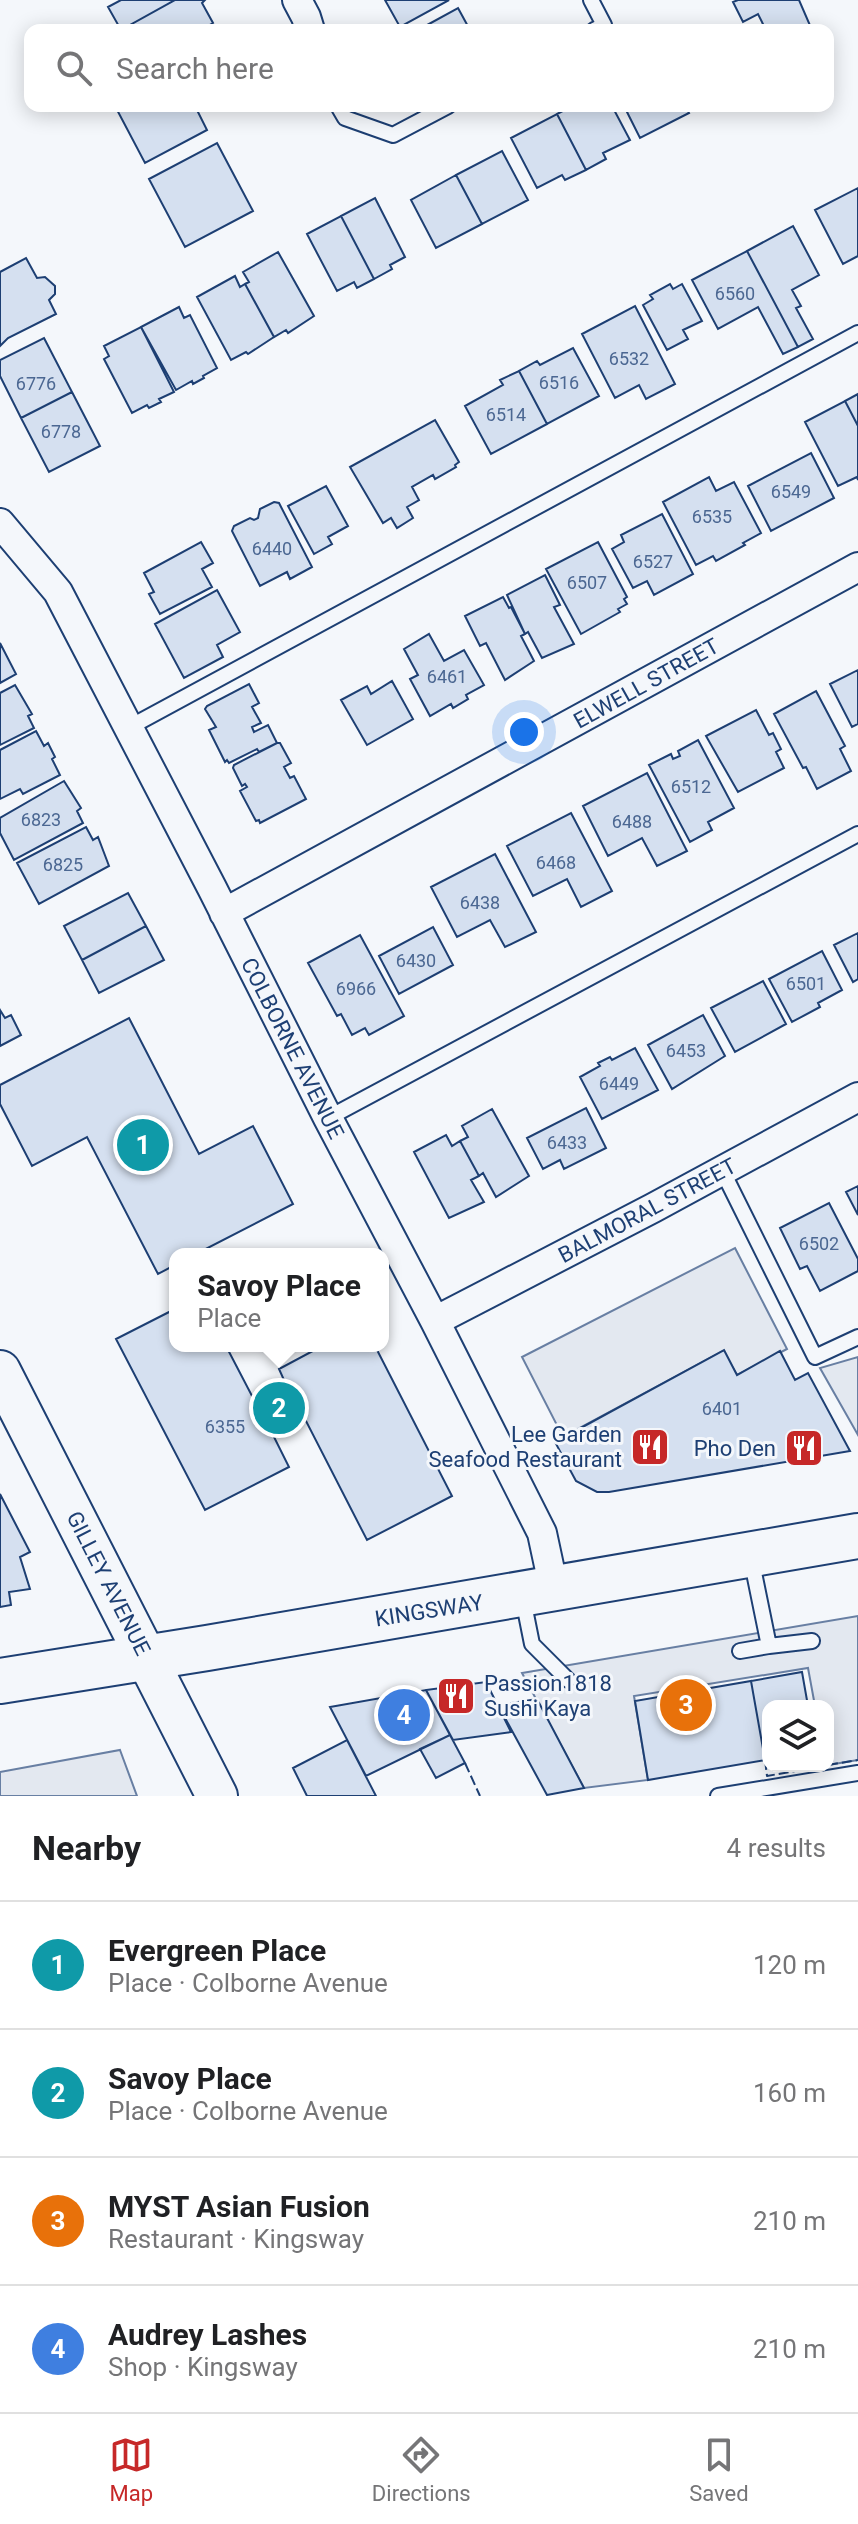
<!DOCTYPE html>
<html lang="en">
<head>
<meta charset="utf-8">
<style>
  body { margin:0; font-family:Roboto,sans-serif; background:#f6f6f6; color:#202124 }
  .controls { position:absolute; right:24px; bottom:24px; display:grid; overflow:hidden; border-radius:16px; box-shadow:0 4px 20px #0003 }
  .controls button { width:72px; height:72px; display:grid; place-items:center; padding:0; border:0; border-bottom:2px solid #e0e0e0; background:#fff; color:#202124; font:40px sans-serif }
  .you { position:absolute; left:524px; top:732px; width:28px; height:28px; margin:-20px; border:6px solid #fff; border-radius:50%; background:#1a73e8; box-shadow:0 0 0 12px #1a73e833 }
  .badge { display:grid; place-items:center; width:52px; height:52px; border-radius:50%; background:#c62828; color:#fff; font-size:26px; font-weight:700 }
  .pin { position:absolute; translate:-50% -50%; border:4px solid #fff; box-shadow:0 2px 8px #0006 }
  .popup { position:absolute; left:169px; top:1248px; width:220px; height:104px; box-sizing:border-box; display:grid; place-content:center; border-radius:16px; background:#fff; filter:drop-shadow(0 2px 6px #0005); font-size:26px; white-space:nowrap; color:#757577 }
  .popup b { font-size:30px; color:#202124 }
  .popup::after { content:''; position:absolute; left:50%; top:100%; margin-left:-16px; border:16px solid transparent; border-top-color:#fff }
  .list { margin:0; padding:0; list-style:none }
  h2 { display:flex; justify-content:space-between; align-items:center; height:104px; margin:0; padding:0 32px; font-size:34px }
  h2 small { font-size:26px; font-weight:400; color:#757577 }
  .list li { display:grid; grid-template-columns:52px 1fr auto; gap:24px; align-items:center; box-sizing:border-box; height:128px; padding:0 32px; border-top:2px solid #e0e0e0 }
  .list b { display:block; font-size:30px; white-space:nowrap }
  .list p { margin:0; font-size:26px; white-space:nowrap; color:#757577 }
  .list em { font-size:26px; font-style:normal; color:#757577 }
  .icon { flex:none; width:44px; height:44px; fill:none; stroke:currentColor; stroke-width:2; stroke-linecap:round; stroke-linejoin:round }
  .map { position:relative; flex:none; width:858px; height:1796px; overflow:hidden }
  .search { position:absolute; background:#fff; box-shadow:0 4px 20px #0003; left:24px; right:24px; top:24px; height:88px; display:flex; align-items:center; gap:20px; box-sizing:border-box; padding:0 28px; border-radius:16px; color:#757577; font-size:30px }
  .sheet { height:616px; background:#fff }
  nav { display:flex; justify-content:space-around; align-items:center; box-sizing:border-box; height:112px; border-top:2px solid #e0e0e0; background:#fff; font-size:22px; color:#757577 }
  nav a { display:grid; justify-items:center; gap:4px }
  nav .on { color:#c62828 }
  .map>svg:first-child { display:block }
</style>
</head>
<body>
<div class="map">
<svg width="858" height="1796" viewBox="0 0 858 1796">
  <rect width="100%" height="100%" fill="#f4f7fb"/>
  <path fill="#e3e8f0" stroke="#687fa3" stroke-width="2" d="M735,1248L787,1349L737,1375L723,1351L563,1437L522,1357Z
    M858,1357V1435L820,1368Z
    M858,1616V1760L828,1765V1706H815L808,1668L634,1696L648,1780L584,1788L522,1673Z
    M120,1750L137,1796H0V1772Z"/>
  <path fill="#d5e0f0" stroke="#1d3f73" stroke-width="2" d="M121,0H175L121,30L108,7Z
    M175,0H205L202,3L213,23L201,30H121Z
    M385,0H449L400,27Z
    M738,0H799L812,30H753L763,24L758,14L743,22L733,2Z
    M458,8L470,30H418Z
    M115,106H195L207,130L145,163Z
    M572,106H612L630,140L603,153L606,159L586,170L557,114Z
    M635,106H685L689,113L640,138L627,112Z
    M557,114L586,170L565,180L562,175L537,188L511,138Z
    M217,143L253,211L185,247L149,179Z
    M502,151L528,200L482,224L456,175Z
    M456,175L482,224L436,248L411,200Z
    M858,188V256L843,264L815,210Z
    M375,198L405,257L390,265L392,269L374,279L341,216Z
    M341,216L374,279L357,288L354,282L337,291L307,234Z
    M793,226L819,275L792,290L801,306L796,308L813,339L798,347L747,251Z
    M747,251L798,347L783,354L758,307L718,329L692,280Z
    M278,252L314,316L288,333L286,330L274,337L245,284L249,282L243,272Z
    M26,258L37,278L45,277L55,286V294L49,300L56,314L8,338L0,346V272Z
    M235,276L240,287L245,284L274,337L248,354L246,352L231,360L197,297Z
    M670,284L673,289L682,284L702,321L683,330L688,339L667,350L643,305L653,299L650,295Z
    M635,306L675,384L646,399L639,385L615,398L582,334Z
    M179,307L184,318L190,315L217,368L203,376L204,378L193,384L192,381L176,390L141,327Z
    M141,327L174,392L159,399L161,402L149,408L147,405L132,413L104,359L109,356L104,346Z
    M44,338L72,392L21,418L0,376V360Z
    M573,348L599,396L547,424L519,371L537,361L540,365Z
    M519,371L547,424L491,454L465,406L503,385L500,380Z
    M72,392L100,446L49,472L21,418Z
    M858,394V426L845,401Z
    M845,401L858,426V480L857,477L838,486L805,422Z
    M435,420L459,462L455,465L456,467L435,479L433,475L412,487L419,500L407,507L413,518L397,528L391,518L383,523L350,467Z
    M811,453L834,498L771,531L748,486Z
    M709,477L716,491L734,482L761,533L743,543L745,545L716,561L713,556L696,565L663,502Z
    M326,486L348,526L328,537L332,544L314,554L288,506Z
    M274,502L279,503L312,567L290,579L287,572L260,586L232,531L234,526L250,518L254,520L258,518L260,509Z
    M662,514L693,574L654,595L647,581L633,588L612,549L624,542L621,535Z
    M201,542L213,563L202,569L212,587L160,614L149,594L154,592L144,573Z
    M598,542L627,597L624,599L627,604L618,609L620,612L581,634L546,569Z
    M545,575L560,605L554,607L574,644L542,658L528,632L525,634L507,595Z
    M217,590L240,632L217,645L223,657L184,678L155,624Z
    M503,597L509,608L511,607L525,634L521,636L534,661L505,680L486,643L480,646L465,616Z
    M429,634L444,661L464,650L484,685L466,695L468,699L453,708L451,704L430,716L410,679L418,675L404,649Z
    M0,643L16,674L0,683Z
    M858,670V724L852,727L830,684Z
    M392,681L413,719L367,745L341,700L367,686L371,694Z
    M249,684L259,703L252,707L261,723L252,727L254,732L268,725L277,743L259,752L257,749L229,763L227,760L225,762L209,730L216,727L205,709L207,706Z
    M15,685L32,714L28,716L34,728L0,745V693Z
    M816,691L845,746L840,749L851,771L817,789L806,767L803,768L774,714Z
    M756,710L769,735L773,733L781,749L776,752L784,768L738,792L706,736Z
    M36,731L44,746L48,743L55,757L52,759L60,775L23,794L20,789L0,799V750Z
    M698,740L734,808L708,822L712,830L690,842L649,765L671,754L673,759L680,756L678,751Z
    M277,743H280L291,763L284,767L290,778L294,776L306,799L260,823L259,820L256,821L240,791L247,787L245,784L242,786L233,768L234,765Z
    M647,773L687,851L657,866L642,838L608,856L583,806Z
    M64,781L81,808L77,811L83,823L14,860L0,833V818Z
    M571,813L612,891L581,907L567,879L533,896L507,846Z
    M86,827L93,840L98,837L109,866L39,904L17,863Z
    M495,854L536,932L505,947L490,920L457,937L431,887Z
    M128,893L146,926L82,960L64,926Z
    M146,926L164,960L99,993L82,960Z
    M433,927L453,965L399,994L379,956Z
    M858,933V979L853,982L834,945Z
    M360,935L404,1016L369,1035L365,1028L352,1035L341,1014L337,1016L308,963Z
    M822,951L842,990L818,1003L820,1007L792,1022L769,979Z
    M763,981L786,1024L735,1052L711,1008Z
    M0,1010L5,1018L11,1015L21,1035L0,1046Z
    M703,1015L725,1056L672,1089L648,1045Z
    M129,1018L199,1154L253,1126L293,1204L196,1254H175V1265L158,1274L87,1137L32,1166L0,1104V1085Z
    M635,1048L658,1090L602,1119L580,1077L600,1066L598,1063L610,1057L612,1060Z
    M586,1108L606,1148L564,1169L560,1160L543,1169L527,1138Z
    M492,1109L529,1176L496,1197L483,1173L479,1176L460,1141L468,1137L462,1126Z
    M446,1135L452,1146L460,1141L479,1176L471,1180L484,1202L449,1218L414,1152Z
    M858,1186V1215L846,1192Z
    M829,1203L858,1259V1271L820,1291L807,1266L800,1269L780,1228Z
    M175,1309V1346H226L252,1396L284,1380L279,1369L322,1346H375L452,1496L367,1540L305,1419L273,1435L289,1467L205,1510L116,1339Z
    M724,1350L737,1375L780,1351L795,1380L808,1373L850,1451L609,1492H597L576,1481L555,1442Z
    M0,1494L30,1552L20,1557L30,1589L9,1592L11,1605L0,1607Z
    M802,1672L808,1706H768V1759L765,1760L751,1681Z
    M751,1681L765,1760L648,1780L635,1701Z
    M486,1682L511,1732L453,1740L426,1690Z
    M426,1690L450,1735L366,1776L330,1707Z
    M537,1699L584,1788L547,1795L498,1705Z
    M450,1735L465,1763L436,1778L420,1749Z
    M347,1740L376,1796H307L293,1768Z"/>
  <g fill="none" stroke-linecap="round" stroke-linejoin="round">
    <g stroke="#1d3f73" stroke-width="18">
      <path id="lane" d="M591,0L604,25L594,30
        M338,106L345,118L393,135L448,106
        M128,728L858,333
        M328,1118L858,834
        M722,1170L815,1357L858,1337
        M751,1558L769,1646L812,1641
        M523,1599L532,1644L568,1680
        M740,1651L769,1646
        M718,1796L858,1773"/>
    </g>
    <g stroke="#1d3f73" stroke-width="32">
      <path id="street" d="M297,0L306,17L310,30
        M0,523L58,592L212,888L328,1118L435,1321L542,1533L554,1589
        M224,913L858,567
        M435,1321L653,1208L858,1097"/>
    </g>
    <g stroke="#1d3f73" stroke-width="44">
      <path id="secondary" d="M0,1371L217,1796"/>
    </g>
    <g stroke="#1d3f73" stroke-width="48">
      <path id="primary" d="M0,1681L207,1648L858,1536"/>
    </g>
    <use href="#lane" stroke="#f4f7fb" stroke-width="14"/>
    <use href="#street" stroke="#f4f7fb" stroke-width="28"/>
    <use href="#secondary" stroke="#f4f7fb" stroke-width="40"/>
    <use href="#primary" stroke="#f4f7fb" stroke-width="44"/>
    <path stroke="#1d3f73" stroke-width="2" stroke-dasharray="10 4" stroke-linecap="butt" d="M765,1760L767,1776L824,1766
      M465,1763L480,1796
      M828,1765L858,1760"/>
  </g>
  <defs>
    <g id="restaurant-square" transform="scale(2)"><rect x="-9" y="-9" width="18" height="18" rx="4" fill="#c62828" stroke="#f4f7fb"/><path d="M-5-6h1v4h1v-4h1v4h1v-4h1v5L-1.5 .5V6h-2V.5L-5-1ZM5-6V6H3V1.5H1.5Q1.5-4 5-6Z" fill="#fff"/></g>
  </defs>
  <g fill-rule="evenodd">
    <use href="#restaurant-square" x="650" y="1447"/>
    <use href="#restaurant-square" x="804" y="1448"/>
    <use href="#restaurant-square" x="456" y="1696"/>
  </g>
  <g text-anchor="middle" stroke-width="6" stroke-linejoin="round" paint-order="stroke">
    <g font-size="18" fill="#4b6792">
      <text x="735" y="300">6560</text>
      <text x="629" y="365">6532</text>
      <text x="559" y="389">6516</text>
      <text x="36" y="390">6776</text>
      <text x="506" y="421">6514</text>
      <text x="61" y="438">6778</text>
      <text x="791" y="498">6549</text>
      <text x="712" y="523">6535</text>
      <text x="272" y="555">6440</text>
      <text x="653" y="568">6527</text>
      <text x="587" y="589">6507</text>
      <text x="447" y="683">6461</text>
      <text x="691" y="793">6512</text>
      <text x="41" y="826">6823</text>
      <text x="632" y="828">6488</text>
      <text x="556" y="869">6468</text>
      <text x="63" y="871">6825</text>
      <text x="480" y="909">6438</text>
      <text x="416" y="967">6430</text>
      <text x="806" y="990">6501</text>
      <text x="356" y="995">6966</text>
      <text x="686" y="1057">6453</text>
      <text x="619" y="1090">6449</text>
      <text x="567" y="1149">6433</text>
      <text x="819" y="1250">6502</text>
      <text x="722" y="1415">6401</text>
      <text x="225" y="1433">6355</text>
    </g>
    <g font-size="22" fill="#1d3f73" stroke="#f4f7fb">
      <text transform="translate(646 683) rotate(-29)" y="8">ELWELL STREET</text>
      <text transform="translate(293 1048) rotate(63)" y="8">COLBORNE AVENUE</text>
      <text transform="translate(647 1210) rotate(-28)" y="8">BALMORAL STREET</text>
      <text transform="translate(109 1583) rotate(63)" y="8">GILLEY AVENUE</text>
      <text transform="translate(429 1610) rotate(-9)" y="8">KINGSWAY</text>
    </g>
    <g font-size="22" fill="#1d3f73" stroke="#f4f7fb" text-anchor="end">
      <text x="622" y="1442">Lee Garden<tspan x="622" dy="25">Seafood Restaurant</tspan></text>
      <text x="776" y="1456">Pho Den</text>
      <text x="484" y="1691" text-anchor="start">Passion1818<tspan x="484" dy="25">Sushi Kaya</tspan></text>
    </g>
  </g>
</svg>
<div class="controls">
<button><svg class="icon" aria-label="layers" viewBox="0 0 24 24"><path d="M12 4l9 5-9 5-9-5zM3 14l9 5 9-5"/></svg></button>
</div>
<div class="you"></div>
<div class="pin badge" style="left:143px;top:1145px;background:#0f9aa8">1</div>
<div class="pin badge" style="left:279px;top:1408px;background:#0f9aa8">2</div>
<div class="popup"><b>Savoy Place</b>Place</div>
<div class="pin badge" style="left:686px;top:1705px;background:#e8710a">3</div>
<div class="pin badge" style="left:404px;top:1715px;background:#3f7fe0">4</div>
<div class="search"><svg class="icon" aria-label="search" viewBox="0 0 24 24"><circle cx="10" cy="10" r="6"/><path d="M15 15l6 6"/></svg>Search here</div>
</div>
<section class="sheet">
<h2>Nearby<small>4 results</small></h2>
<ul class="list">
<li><span class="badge" style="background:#0f9aa8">1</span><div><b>Evergreen Place</b><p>Place · Colborne Avenue</p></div><em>120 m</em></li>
<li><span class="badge" style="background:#0f9aa8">2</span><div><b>Savoy Place</b><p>Place · Colborne Avenue</p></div><em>160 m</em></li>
<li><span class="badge" style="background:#e8710a">3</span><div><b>MYST Asian Fusion</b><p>Restaurant · Kingsway</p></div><em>210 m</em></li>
<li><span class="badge" style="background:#3f7fe0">4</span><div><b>Audrey Lashes</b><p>Shop · Kingsway</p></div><em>210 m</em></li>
</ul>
</section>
<nav>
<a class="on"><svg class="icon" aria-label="map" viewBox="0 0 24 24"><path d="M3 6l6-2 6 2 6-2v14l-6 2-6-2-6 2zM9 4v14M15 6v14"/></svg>Map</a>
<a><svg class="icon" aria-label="directions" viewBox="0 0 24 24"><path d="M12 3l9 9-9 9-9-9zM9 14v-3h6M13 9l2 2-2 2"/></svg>Directions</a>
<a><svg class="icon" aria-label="saved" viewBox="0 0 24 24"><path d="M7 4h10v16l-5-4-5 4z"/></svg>Saved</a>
</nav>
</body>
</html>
